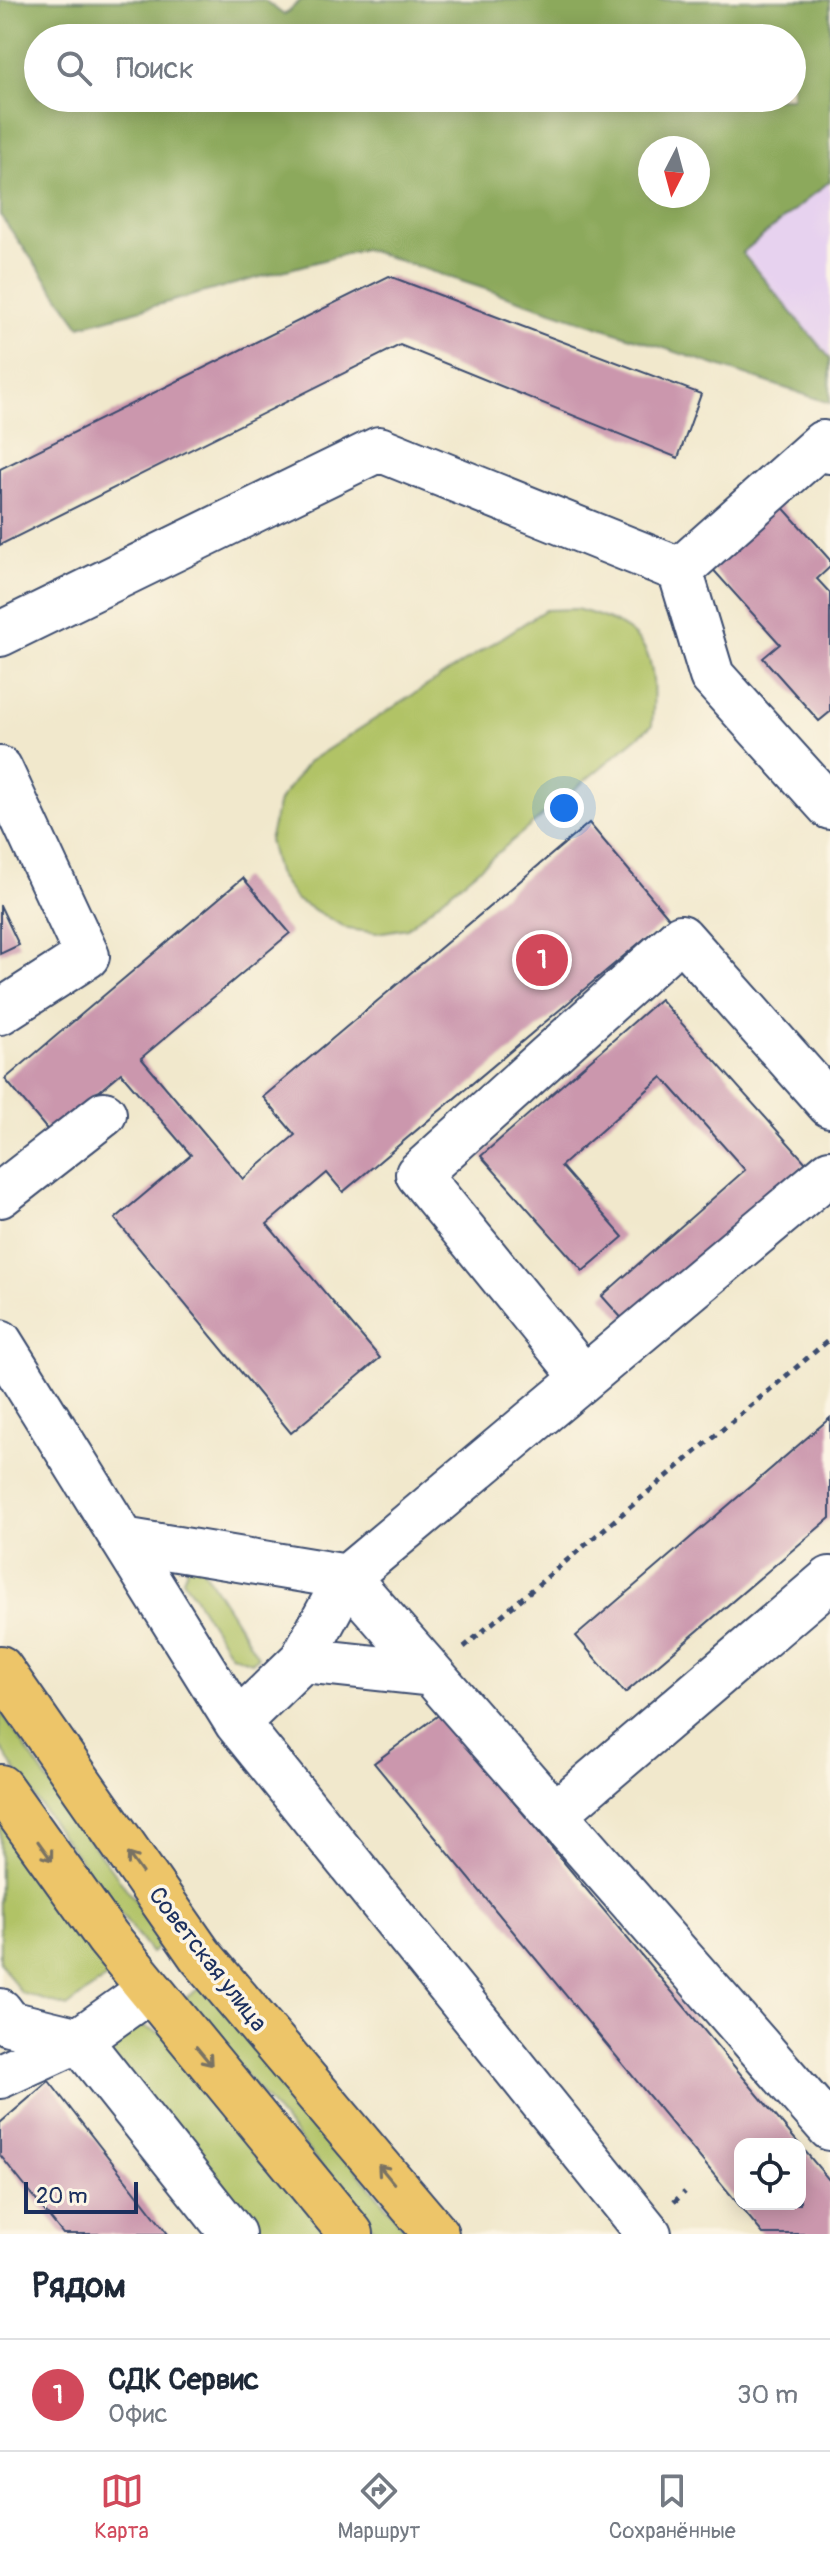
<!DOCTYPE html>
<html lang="ru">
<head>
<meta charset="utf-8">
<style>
  body { margin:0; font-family:Pangolin,sans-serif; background:#f6f6f7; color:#1f2937 }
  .controls { position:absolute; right:24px; bottom:24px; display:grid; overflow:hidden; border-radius:16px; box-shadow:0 4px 20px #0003 }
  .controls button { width:72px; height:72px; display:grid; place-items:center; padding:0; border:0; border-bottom:2px solid #e0e1e3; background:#fff; color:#1f2937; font:40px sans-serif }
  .compass { position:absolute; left:638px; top:136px; width:72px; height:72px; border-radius:50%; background:#fff; box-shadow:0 4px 20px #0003; rotate:186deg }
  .scale { position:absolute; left:24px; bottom:20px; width:114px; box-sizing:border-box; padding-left:8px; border:4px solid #1b2f5e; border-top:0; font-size:22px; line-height:28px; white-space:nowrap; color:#1b2f5e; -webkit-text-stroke:6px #fcf5e5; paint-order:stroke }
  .you { position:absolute; left:564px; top:808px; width:28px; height:28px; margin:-20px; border:6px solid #fff; border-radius:50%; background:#1a73e8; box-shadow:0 0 0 12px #1a73e833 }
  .badge { display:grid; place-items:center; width:52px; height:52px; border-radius:50%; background:#d1495b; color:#fff; font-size:26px; font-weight:700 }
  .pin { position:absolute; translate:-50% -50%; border:4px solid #fff; box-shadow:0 2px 8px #0006 }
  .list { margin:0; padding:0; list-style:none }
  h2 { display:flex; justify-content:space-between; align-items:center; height:104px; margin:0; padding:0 32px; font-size:34px }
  h2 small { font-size:26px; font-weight:400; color:#747a83 }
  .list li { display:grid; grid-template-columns:52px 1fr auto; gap:24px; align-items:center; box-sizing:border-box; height:112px; padding:0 32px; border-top:2px solid #e0e1e3 }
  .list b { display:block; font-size:30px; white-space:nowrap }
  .list p { margin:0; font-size:26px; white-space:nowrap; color:#747a83 }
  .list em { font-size:26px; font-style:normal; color:#747a83 }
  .icon { flex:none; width:44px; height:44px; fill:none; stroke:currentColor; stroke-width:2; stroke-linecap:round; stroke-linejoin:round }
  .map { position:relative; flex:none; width:830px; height:2234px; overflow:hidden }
  .search { position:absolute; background:#fff; box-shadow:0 4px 20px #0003; left:24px; right:24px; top:24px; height:88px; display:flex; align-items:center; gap:20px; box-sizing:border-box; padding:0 28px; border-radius:44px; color:#747a83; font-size:30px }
  .sheet { height:216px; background:#fff }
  nav { display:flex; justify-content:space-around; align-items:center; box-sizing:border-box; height:112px; border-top:2px solid #e0e1e3; background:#fff; font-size:22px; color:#747a83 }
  nav a { display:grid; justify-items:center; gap:4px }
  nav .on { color:#d1495b }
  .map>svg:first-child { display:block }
</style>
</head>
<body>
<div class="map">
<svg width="830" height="2234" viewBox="0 0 830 2234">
  <rect width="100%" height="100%" fill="#fcf5e5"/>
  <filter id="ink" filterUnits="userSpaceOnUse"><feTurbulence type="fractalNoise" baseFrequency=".0125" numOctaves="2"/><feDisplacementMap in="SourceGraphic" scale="16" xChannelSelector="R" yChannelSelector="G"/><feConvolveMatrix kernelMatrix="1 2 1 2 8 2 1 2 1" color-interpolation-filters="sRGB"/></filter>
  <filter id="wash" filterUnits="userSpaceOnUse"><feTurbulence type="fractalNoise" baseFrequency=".006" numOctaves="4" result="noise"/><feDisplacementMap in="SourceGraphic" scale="32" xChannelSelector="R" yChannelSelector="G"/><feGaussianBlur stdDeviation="1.8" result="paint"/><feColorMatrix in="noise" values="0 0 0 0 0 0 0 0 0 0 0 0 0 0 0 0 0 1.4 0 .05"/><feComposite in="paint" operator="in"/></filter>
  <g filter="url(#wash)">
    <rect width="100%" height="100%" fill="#f1e8cc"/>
    <path fill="#e7d2ef" d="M830,181V358L742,252Z"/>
    <path fill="#b1c366" stroke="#667962" stroke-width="2" d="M576,609C649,628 658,653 652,725L407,928L377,933L348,929L295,899L277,873L269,840L279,801L308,762L545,610Z
      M193,1554L258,1656L251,1662L230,1654L183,1579Z
      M0,1710L74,1820L166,1941L151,1953L58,1831L0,1747Z
      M0,1807L114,1972L67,2007L21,1993L0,1962Z
      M205,1984L409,2234H378L183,2000Z
      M131,2023L169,2036L332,2234H249L100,2048Z"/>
    <path fill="#8ca95b" stroke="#546c5c" stroke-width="2" fill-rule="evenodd" d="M0,0H264L284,15L301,0H830V181L742,253L830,358V403L364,249L80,326L0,215ZM38,38H792V98H38ZM650,148H698V196H650Z"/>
    <g id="blocks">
      <path fill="#cb97ad" d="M389,276L701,394L678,458L400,345L0,545V469Z
        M779,503L830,560V567L817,579L830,593V712L819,721L763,658L780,644L709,565Z
        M589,823L669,918L343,1192L327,1173L267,1224L380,1358L291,1433L115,1219L191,1155L121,1073L50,1133L5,1079L243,878L290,933L141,1058L243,1179L295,1135L263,1097Z
        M0,905L19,945L0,954Z
        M660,999L806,1163L626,1323L602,1296L745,1170L662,1077L561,1166L623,1237L583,1271L481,1156Z
        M830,1418V1518L625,1693L576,1636Z
        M440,1714L799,2144H740V2204H800V2145L830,2181V2234H763L374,1763Z
        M49,2081L168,2234H63L0,2155V2123Z"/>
    </g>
  </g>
  <g filter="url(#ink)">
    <use href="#blocks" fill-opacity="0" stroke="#3b4b6e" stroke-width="2"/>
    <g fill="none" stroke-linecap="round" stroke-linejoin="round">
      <g stroke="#3b4b6e" stroke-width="48">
        <path id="minor" d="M680,570L712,676L830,807
          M680,570L823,443L830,451
          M0,634L379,449L680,570
          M0,769L87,956L0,1012
          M0,1195L104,1114
          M0,1342L237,1723L649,2234
          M584,1378L418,1174L681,937L830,1105
          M123,1540L347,1577L830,2128
          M302,1660L432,1674
          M237,1723L302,1660L347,1577L830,1172
          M556,1813L830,1579
          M0,2011L9,2023L79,2040L233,2234
          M0,2076L79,2040L149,1990"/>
      </g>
      <g stroke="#3b4b6e" stroke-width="48">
        <path id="major" d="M0,1668L200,1955L436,2234
          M0,1787L108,1938L351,2234"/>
      </g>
      <path stroke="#3b4b6e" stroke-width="5" stroke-dasharray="6 6" stroke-linecap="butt" d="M464,1647L830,1339
        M674,2202L685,2192"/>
      <use href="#minor" stroke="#fff" stroke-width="44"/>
      <use href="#major" stroke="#edc569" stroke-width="44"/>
    </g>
    <defs><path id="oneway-shaft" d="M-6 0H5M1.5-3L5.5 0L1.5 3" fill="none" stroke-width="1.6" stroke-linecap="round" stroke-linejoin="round" transform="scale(2)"/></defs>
    <g stroke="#797263">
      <use href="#oneway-shaft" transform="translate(45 1851) rotate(54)"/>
      <use href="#oneway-shaft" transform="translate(135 1863) rotate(-126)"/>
      <use href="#oneway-shaft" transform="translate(204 2056) rotate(50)"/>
      <use href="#oneway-shaft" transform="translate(386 2174) rotate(-130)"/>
    </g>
  </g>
  <g text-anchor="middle" stroke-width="7" stroke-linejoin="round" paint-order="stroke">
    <g font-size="24" fill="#1b2f5e" stroke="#fcf5e5">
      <text transform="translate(208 1959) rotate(52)" y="8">Советская улица</text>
    </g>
  </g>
</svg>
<div class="controls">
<button><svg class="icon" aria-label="locate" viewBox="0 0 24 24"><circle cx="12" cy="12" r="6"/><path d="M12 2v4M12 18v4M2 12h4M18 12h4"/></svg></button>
</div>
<svg class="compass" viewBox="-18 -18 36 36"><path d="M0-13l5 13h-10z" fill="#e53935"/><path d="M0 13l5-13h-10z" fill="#747a83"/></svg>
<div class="scale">20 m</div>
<div class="you"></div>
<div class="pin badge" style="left:542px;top:960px">1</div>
<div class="search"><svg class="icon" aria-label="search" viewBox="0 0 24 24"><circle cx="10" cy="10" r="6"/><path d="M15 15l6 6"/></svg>Поиск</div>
</div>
<section class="sheet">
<h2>Рядом<small></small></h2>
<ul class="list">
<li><span class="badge">1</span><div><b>СДК Сервис</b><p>Офис</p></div><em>30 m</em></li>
</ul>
</section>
<nav>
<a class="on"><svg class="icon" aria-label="map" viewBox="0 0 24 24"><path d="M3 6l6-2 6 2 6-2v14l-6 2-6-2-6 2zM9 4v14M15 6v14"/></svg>Карта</a>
<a><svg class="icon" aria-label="directions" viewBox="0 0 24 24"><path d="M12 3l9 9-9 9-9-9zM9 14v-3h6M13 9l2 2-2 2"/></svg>Маршрут</a>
<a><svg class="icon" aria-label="saved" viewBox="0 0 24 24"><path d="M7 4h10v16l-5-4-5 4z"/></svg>Сохранённые</a>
</nav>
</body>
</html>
